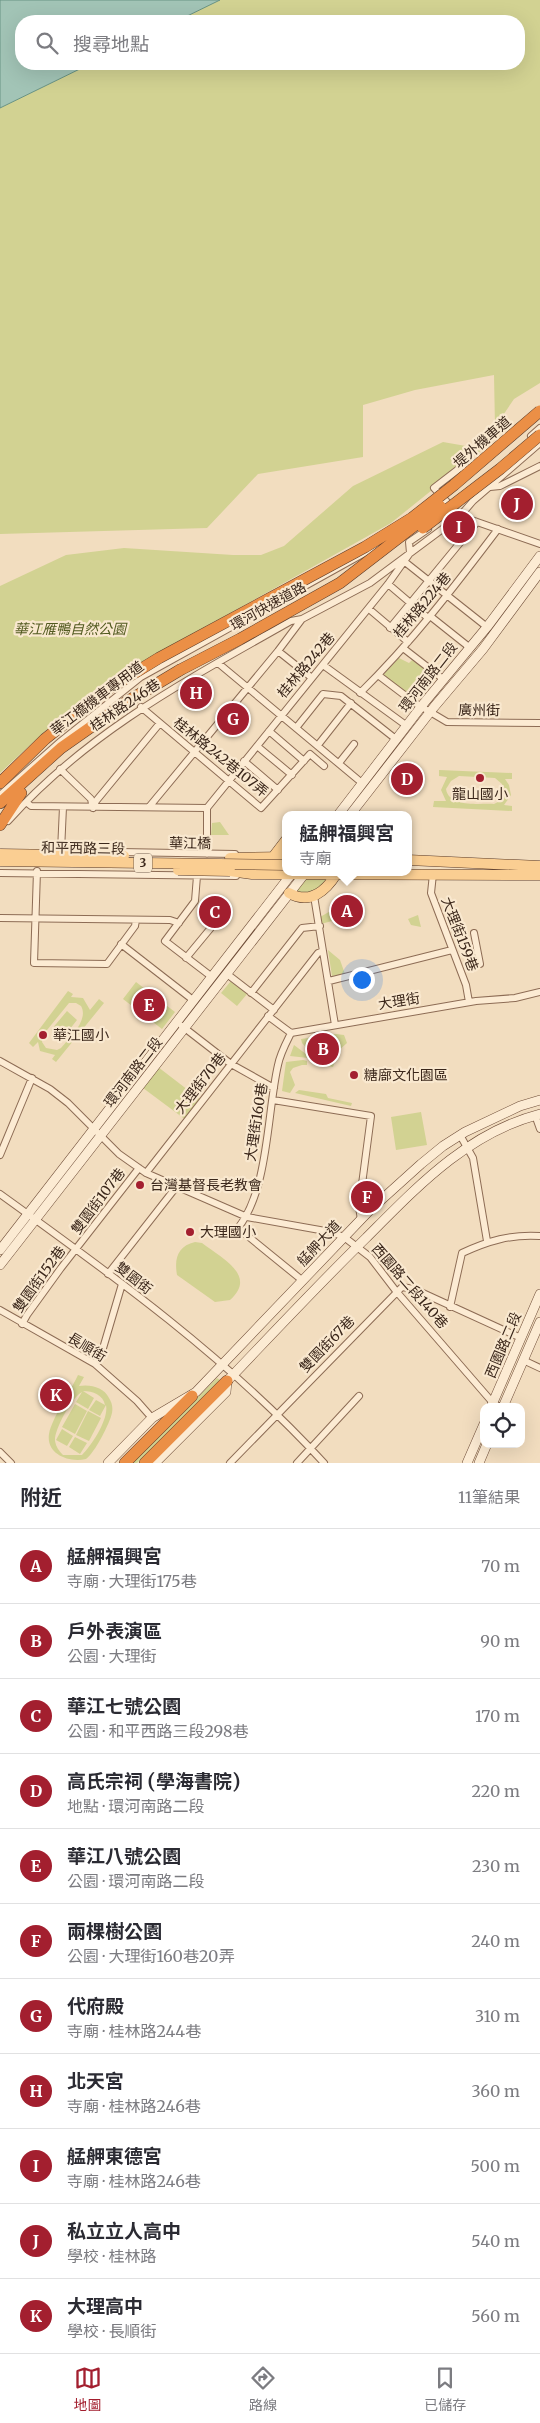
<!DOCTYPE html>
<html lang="zh-TW">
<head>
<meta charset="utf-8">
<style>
  body { margin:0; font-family:Merriweather,"Noto Sans TC",serif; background:#f2f2f3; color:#2b2b33 }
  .controls { position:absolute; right:15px; bottom:15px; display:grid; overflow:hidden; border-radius:10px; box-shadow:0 5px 20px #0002 }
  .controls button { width:45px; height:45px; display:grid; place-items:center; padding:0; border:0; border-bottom:1px solid #e1e1e2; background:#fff; color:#2b2b33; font:25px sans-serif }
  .you { position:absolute; left:361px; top:979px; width:18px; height:18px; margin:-12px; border:4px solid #fff; border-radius:50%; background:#1a73e8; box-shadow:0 0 0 8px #1a73e833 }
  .badge { display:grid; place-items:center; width:32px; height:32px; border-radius:50%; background:#a31f2f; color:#fff; font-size:16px; font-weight:700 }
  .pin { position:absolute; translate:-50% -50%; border:2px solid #fff; box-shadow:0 1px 5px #0006 }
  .popup { position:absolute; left:282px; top:811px; width:130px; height:65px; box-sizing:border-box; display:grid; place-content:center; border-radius:10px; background:#fff; filter:drop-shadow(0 1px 4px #0005); font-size:16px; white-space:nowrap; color:#7c7c81 }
  .popup b { font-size:19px; color:#2b2b33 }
  .popup::after { content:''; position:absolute; left:50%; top:100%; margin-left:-10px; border:10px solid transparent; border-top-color:#fff }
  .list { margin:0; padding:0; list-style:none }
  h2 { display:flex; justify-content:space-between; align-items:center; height:65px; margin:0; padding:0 20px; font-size:21px }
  h2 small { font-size:16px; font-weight:400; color:#7c7c81 }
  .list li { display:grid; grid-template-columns:32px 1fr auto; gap:15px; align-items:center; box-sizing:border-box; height:75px; padding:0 20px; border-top:1px solid #e1e1e2 }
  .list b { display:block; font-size:19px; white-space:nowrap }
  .list p { margin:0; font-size:16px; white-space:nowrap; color:#7c7c81 }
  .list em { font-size:16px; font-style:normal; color:#7c7c81 }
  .icon { flex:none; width:28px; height:28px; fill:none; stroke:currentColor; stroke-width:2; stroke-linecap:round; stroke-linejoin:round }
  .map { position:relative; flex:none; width:540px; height:1463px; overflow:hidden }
  .search { position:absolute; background:#fff; box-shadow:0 5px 20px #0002; left:15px; right:15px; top:15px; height:55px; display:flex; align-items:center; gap:12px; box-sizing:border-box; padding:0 18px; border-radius:20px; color:#7c7c81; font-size:19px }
  .sheet { height:890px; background:#fff }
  nav { display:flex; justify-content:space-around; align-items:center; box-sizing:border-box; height:70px; border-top:1px solid #e1e1e2; background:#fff; font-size:14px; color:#7c7c81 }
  nav a { display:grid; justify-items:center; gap:2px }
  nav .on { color:#a31f2f }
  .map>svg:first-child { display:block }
</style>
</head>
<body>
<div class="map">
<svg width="540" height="1463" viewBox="0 0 540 1463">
  <rect width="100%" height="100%" fill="#f2ddbf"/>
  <path fill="#d2d292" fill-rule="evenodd" d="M220,0H540V383L514,399L495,427L494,375L415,390L363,405V457L258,474L207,528L0,534V108L90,64H519V21H177Z
    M443,442L483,449L391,523L177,643L56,721L0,773V586L66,555L124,548L233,555H261L284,546L353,486Z
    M399,658L409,663L412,660L427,670L406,693L383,675Z
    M439,770L512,773V779H505L509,785L511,795L504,805L512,806V811L433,807L434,801H446L441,790L447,777L439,776ZM459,776L495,778L502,784L504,794L498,802L494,804C479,803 449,808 446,789L451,781Z
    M220,822L229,835H211L212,823Z
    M307,878H326L328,881L323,888L304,896L297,891Z
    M203,903L229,904L217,918L200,906Z
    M336,908L343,918L321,924L320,917Z
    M418,915L421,927L411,925L408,919Z
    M328,950L340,960L345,974L332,976Z
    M231,981L247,994L237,1006L221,993Z
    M136,982L175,1012L162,1029L123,999Z
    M68,991L73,994L71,997L83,998L90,1010L99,999L104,1003L56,1062L52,1059L55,1055L40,1051L38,1042L33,1047L29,1043ZM69,1003H76L81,1006C89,1020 70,1037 61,1048L57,1050L46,1048L42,1042L43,1035Z
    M67,1011L77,1020L62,1039L51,1030Z
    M336,1034L344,1035L347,1043L338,1051L333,1067L322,1065L302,1043L301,1039Z
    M294,1045L306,1054L308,1058L290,1056Z
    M303,1060L307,1061V1065H302L293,1068L290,1072L295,1085L290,1093L282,1091L286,1062Z
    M158,1067L201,1100L186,1120L143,1088Z
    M299,1090L326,1094L328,1098L352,1103L351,1106L295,1093Z
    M421,1112L427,1145L396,1150L391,1117Z
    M366,1185L368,1188H381L363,1203Z
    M195,1242L202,1243C221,1258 258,1275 230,1300L215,1302L177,1275C174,1258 178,1246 195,1242Z
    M78,1375L84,1377L79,1386C90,1384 104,1387 109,1398C112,1403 113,1407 112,1413C110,1423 94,1454 86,1459C68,1463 46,1454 49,1434C52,1418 71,1390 78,1375ZM83,1391C93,1391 103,1395 105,1405L96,1400L89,1410L100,1416L106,1405C109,1419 92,1445 82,1455H63C59,1451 56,1447 55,1441C54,1430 72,1397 82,1392L76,1402L88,1409L94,1398Z
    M217,1378L220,1380L137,1463H132Z
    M75,1404L87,1411L75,1434L62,1427Z
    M88,1411L101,1418L89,1441L76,1435Z
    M62,1429L73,1436L67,1446L56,1440Z
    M75,1437L87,1443L80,1454L69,1447Z"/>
  <path fill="#a2c4b6" stroke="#689383" d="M0,0H220L177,21H21V64H90L0,108Z"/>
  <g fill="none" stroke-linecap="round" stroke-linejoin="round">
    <g stroke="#8d6c55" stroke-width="8">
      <path id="street" d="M531,436L540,428
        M470,468H460L434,488L460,516L540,544
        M490,487L500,486L540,466
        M405,562L487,627
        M388,584L428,618
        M369,609L408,642
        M430,616L469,647
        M390,628L477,522
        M403,648L443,679
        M278,651L312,678
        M218,663L362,783
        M323,665L407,726
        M378,675L415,703L447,722L540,723
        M360,693C411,643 455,586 498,529
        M141,707L261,808L310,754L324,766
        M296,728L323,694L341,696L397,740
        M269,731L304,761
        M318,745L351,703
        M257,746L292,775
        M244,761L278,790
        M339,763L354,744
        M60,769L91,799L93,808
        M0,795L61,741L141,677L388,540
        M26,802L31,806L207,808
        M149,807L278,651L302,619
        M93,808L96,801L160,723
        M8,821C89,731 187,680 291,621L302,619L370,583L460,516L473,501L540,443
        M61,851L63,807
        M120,852L235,854
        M207,854V808L388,584L410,553L409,542L428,529
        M37,871L34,963L107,964L135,926L136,920
        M0,873L236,876
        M433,874L431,893L466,985L469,1002
        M197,876L195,901L165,941L212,977
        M314,896L335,1025
        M0,918L170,920L179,923
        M474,933L480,964
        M121,944L193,1000
        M186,958L224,912
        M227,974L274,1010
        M329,981L452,950
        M251,993L302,928L320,926
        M268,1016L291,1033L476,1001L515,998L540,992
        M182,1026L231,1064L274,1088
        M291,1033C286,1043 280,1054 278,1065C267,1112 269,1189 238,1228L303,1281
        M0,1061L50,1089L68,1103L119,1154L146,1173L247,1217L331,1232L344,1237L370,1257L396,1291L493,1403L500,1407
        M273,1100L371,1116L359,1207L361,1220
        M535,1115L540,1129
        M460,1135L473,1158L487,1241
        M0,1155L32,1078
        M146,1173L318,953L323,951
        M0,1194C114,1276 229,1359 324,1463
        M108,1274L177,1186
        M450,1307L462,1253C488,1241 511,1234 540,1236
        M0,1310L95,1364L137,1401L152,1418
        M22,1324L27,1315L61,1268L139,1168
        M523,1360L540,1368
        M95,1364L101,1355L122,1284
        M0,1452L11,1463
        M230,1463L402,1287L414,1289L521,1338
        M297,1463L359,1396"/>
    </g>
    <g stroke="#6f4d38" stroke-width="10">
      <path id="secondary" d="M338,815L424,703L487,627L540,556
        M350,815L434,707L483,649L540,572
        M0,1250L293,872
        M0,1265L306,872
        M491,1407L540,1294
        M503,1407L540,1322
        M108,1463L152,1418L196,1392L370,1210L421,1164L443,1146L465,1132L520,1106L540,1100
        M155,1463L226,1392L227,1381L233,1375C277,1329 320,1283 366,1238C417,1187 467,1133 540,1114
        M467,1463L484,1424
        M479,1463L487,1444"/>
    </g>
    <g stroke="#5a3b2a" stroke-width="11">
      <path id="primary" d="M273,857L286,840
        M230,858L286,857
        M408,860L540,866
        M230,871L252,874L540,875
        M289,893C310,905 326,891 337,873"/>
    </g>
    <g stroke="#5a3b2a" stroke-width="12">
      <path id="highway" d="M0,783L45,739L105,691
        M0,803L61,748L125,703L180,670
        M0,825L21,793
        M125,1463L192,1396
        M145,1463L227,1381"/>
    </g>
    <use href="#street" stroke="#fcebd3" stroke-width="6"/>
    <use href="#secondary" stroke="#fcebd3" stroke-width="9"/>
    <use href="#primary" stroke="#face92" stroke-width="10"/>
    <use href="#highway" stroke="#eb8f46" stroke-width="11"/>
    <g stroke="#5a3b2a" stroke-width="11" stroke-linecap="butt">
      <path id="primary-bridge" d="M0,854L124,856
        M0,861L286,865
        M178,870L230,871"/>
    </g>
    <g stroke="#5a3b2a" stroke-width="12" stroke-linecap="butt">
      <path id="highway-bridge" d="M423,528L500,469L540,435
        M180,670L240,639L340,583L440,506
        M105,691L159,658L365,547L412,518L454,485L540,411"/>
    </g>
    <use href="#primary-bridge" stroke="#face92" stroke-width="10"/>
    <use href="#highway-bridge" stroke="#eb8f46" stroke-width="11"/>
  </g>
  <g fill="#a31f2f" stroke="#f9e8cf" stroke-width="2">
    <circle cx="480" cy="778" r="5"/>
    <circle cx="43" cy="1035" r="5"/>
    <circle cx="354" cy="1075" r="5"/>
    <circle cx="140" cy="1185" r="5"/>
    <circle cx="190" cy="1232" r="5"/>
  </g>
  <g text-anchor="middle" stroke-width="4.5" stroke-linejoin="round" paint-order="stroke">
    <rect fill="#f9e8cf" stroke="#746151" stroke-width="1" x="134" y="853.5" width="18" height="19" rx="4"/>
    <g font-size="12" font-weight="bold" fill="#3b271b">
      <text x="143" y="867">3</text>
    </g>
    <g font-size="14" fill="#3b271b" stroke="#f9e8cf">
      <text transform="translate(482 442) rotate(-41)" y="5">堤外機車道</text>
      <text transform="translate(422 605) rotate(-50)" y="5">桂林路224巷</text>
      <text transform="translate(268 606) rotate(-29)" y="5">環河快速道路</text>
      <text transform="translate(306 665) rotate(-50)" y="5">桂林路242巷</text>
      <text transform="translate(428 677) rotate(-52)" y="5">環河南路二段</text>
      <text transform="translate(97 698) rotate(-37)" y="5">華江橋機車專用道</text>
      <text transform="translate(125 705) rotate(-34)" y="5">桂林路246巷</text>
      <text transform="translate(479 710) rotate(1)" y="5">廣州街</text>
      <text transform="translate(221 757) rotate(39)" y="5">桂林路242巷107弄</text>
      <text transform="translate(190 843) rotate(1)" y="5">華江橋</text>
      <text transform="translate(83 848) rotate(1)" y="5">和平西路三段</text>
      <text transform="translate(460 934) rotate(69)" y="5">大理街159巷</text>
      <text transform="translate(399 1001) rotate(-9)" y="5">大理街</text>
      <text transform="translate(133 1072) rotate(-52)" y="5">環河南路二段</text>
      <text transform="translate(200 1083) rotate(-52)" y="5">大理街70巷</text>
      <text transform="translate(256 1122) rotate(-81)" y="5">大理街160巷</text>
      <text transform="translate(98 1201) rotate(-53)" y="5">雙園街107巷</text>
      <text transform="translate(319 1243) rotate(-47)" y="5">艋舺大道</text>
      <text transform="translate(134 1278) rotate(38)" y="5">雙園街</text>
      <text transform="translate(39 1279) rotate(-54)" y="5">雙園街152巷</text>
      <text transform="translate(410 1286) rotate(49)" y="5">西園路二段140巷</text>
      <text transform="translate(327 1344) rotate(-46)" y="5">雙園街67巷</text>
      <text transform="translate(503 1345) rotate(-67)" y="5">西園路二段</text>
      <text transform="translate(87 1347) rotate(31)" y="5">長順街</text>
    </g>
    <g font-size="14" font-style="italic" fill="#525a20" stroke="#f9e8cf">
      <text x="70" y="634">華江雁鴨自然公園</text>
    </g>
    <g font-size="14" fill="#3b271b" stroke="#f9e8cf" text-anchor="start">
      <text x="480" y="799" text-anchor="middle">龍山國小</text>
      <text x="53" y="1040">華江國小</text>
      <text x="364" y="1080">糖廍文化園區</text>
      <text x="150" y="1190">台灣基督長老教會</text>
      <text x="200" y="1237">大理國小</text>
    </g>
  </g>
</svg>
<div class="controls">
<button><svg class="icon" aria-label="locate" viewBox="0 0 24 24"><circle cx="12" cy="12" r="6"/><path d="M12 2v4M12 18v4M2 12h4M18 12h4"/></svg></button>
</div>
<div class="you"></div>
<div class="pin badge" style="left:347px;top:911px">A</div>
<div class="popup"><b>艋舺福興宮</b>寺廟</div>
<div class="pin badge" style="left:323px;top:1049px">B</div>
<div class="pin badge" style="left:215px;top:912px">C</div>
<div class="pin badge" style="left:407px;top:779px">D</div>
<div class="pin badge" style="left:149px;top:1005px">E</div>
<div class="pin badge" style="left:367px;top:1197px">F</div>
<div class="pin badge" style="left:233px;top:719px">G</div>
<div class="pin badge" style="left:196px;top:693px">H</div>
<div class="pin badge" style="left:459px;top:527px">I</div>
<div class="pin badge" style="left:517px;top:504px">J</div>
<div class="pin badge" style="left:56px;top:1395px">K</div>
<div class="search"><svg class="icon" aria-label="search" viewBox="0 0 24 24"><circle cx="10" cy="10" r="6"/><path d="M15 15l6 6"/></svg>搜尋地點</div>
</div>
<section class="sheet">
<h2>附近<small>11筆結果</small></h2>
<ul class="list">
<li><span class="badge">A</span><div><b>艋舺福興宮</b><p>寺廟 · 大理街175巷</p></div><em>70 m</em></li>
<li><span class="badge">B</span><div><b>戶外表演區</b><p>公園 · 大理街</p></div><em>90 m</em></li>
<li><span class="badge">C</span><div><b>華江七號公園</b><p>公園 · 和平西路三段298巷</p></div><em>170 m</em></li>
<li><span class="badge">D</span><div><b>高氏宗祠 (學海書院)</b><p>地點 · 環河南路二段</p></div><em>220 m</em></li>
<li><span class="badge">E</span><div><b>華江八號公園</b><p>公園 · 環河南路二段</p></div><em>230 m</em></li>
<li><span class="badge">F</span><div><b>兩棵樹公園</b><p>公園 · 大理街160巷20弄</p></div><em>240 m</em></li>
<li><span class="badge">G</span><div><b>代府殿</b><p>寺廟 · 桂林路244巷</p></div><em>310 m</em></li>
<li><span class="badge">H</span><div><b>北天宮</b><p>寺廟 · 桂林路246巷</p></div><em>360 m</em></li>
<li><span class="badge">I</span><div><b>艋舺東德宮</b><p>寺廟 · 桂林路246巷</p></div><em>500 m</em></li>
<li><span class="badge">J</span><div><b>私立立人高中</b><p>學校 · 桂林路</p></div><em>540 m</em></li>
<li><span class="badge">K</span><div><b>大理高中</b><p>學校 · 長順街</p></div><em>560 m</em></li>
</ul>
</section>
<nav>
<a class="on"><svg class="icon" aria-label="map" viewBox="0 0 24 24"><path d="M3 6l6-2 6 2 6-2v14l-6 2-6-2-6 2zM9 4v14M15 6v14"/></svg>地圖</a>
<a><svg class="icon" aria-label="directions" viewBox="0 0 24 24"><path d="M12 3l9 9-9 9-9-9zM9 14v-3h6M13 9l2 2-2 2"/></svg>路線</a>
<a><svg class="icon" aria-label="saved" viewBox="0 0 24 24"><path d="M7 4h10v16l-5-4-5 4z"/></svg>已儲存</a>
</nav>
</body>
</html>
